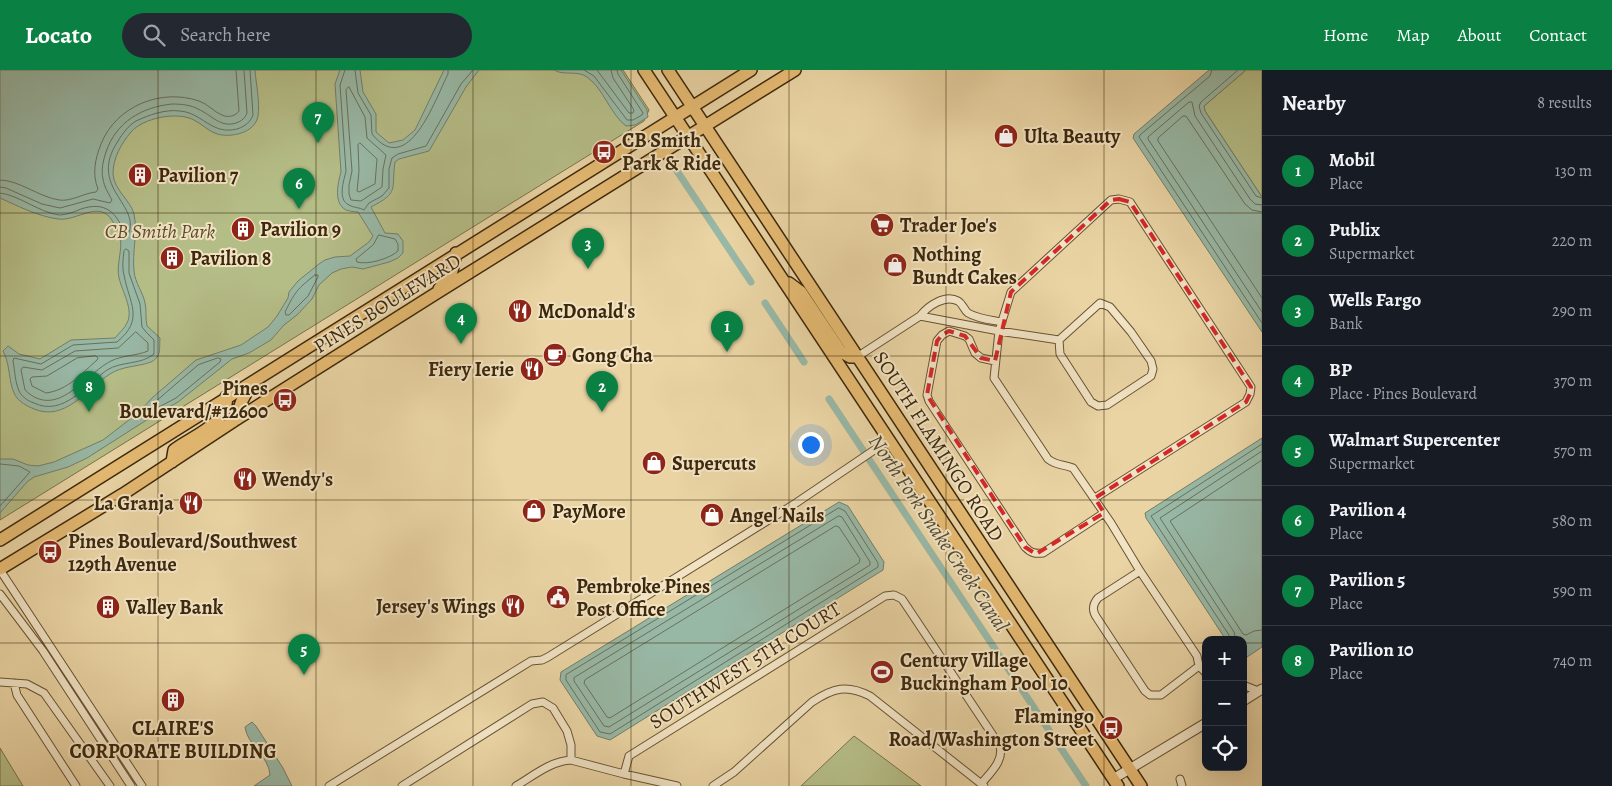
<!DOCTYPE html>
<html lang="en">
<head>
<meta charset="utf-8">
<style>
  body { margin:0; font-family:Alegreya,serif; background:#242831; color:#f1f3f6 }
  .controls { position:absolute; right:15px; bottom:15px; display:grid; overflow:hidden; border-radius:10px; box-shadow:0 5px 20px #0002 }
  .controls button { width:45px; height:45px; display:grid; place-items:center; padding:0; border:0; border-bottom:1px solid #363941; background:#171b24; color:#f1f3f6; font:25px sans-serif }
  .you { position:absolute; left:810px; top:374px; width:18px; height:18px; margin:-12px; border:4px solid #fff; border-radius:50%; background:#1a73e8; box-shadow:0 0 0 8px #1a73e833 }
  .badge { display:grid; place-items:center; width:32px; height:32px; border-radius:50%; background:#0b8043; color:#fff; font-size:16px; font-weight:700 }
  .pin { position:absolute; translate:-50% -41px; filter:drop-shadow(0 1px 2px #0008) }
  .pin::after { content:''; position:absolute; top:26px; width:18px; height:15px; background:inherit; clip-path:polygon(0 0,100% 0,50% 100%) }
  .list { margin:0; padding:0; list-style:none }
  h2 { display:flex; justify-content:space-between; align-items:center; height:65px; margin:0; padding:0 20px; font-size:21px }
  h2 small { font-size:16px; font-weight:400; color:#9ea1a6 }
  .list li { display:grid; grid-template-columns:32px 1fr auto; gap:15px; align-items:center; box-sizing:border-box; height:70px; padding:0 20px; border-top:1px solid #363941 }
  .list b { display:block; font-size:19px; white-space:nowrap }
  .list p { margin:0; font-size:16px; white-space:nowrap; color:#9ea1a6 }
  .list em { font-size:16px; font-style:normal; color:#9ea1a6 }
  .icon { flex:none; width:28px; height:28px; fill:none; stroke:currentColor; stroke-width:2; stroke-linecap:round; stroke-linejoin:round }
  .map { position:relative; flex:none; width:1262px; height:716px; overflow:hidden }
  header { display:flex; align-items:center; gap:30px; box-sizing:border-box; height:70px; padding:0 25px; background:#0b8043; color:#fff }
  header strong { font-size:24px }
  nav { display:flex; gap:28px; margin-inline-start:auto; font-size:18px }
  .search { width:350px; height:45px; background:#242831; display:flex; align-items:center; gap:12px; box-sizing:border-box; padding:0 18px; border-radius:28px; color:#9ea1a6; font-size:19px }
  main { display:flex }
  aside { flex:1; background:#171b24 }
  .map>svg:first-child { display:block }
</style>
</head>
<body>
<header>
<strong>Locato</strong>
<div class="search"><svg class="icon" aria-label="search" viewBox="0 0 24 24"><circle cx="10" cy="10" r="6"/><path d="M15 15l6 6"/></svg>Search here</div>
<nav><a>Home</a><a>Map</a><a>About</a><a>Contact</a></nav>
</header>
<main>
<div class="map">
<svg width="1262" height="716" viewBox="0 0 1262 716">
  <rect width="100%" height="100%" fill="#ead4a4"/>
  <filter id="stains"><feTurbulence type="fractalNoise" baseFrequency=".004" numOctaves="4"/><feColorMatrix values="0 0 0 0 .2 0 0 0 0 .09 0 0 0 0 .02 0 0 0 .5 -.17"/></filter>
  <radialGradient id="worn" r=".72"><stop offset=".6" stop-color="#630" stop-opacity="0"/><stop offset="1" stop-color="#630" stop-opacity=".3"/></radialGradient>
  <path fill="#b5bd87" stroke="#79724a" d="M0,0H623L649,40L644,51L0,450Z
    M1246,0H1262V127L1205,41L1204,36Z
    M854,666L921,716H801Z
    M0,678L23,716H0Z"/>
  <path fill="#98b8a6" stroke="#747e68" d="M0,0H255C256,14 260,31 258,46C255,63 231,68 217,64C208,61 202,54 194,50C177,41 143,48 131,62C121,74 113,88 113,104C114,120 131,131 134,144C138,162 132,182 134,201C135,213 143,222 145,233C147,241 145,248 147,256L160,268C159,279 162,286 151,292C137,297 122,296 110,304C87,319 65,352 34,339C27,336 19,332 15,325C8,312 11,296 3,281L8,276L19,284L40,289L71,270L115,268C119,263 125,258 127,253C134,240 122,221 119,208C116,194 123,180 120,166C119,161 116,156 113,152C100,128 77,152 58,149C37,146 18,136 0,128Z
    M340,0H360L363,22L376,44V62L389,73L403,70L415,60L444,0H479L466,17L429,81L399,89L395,92C391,120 400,122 371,137L385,163L398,164L403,171V183L398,188L389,192L363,199L352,197L341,199L332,203L319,215L312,229L297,245L284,255L271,270L249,283L232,289L178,332L156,344L87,388L68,397L34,407L27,412L0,443V389H13L28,395L38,396L54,392L103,370L138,343L152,328L196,290L241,275L268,257L277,246L288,228L289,222L298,211L319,194L325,190L335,187L350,186L369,172L373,166L358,142C354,142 349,141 346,140C333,133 338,113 341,102L335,14Z
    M554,0H621L647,40L648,47L635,55L626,56C610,44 604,19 587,7C577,0 564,6 554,0Z
    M1209,0H1246L1204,36L1205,41L1262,127V262L1133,68L1134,64Z
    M1262,368V577L1247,587H1243V570H1226L1146,448L1145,443Z
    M839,432L848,436L884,492L883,500L610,670L597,666L560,610L561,602Z
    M880,592L887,599L886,601L889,610L884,612L876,606L878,603L875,596Z
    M252,652L256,656L283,698L292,716H254L270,705C269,686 247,675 245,657Z"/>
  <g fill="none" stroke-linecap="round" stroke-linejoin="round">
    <path stroke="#6a7059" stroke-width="1" d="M345,0L340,15L346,101C344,110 337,130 349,135C354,138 359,137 364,140L369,133L382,126L389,118V99L392,88L398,84L426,76L461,14L473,0
      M355,0L358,23L371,45L372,64C408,109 435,30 448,4V0
      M584,0L594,6L627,50H633L642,45L643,43L618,4L617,0
      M597,0L629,43H633L634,40L613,8L611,0
      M1212,0L1210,6L1140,65L1139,67L1262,253
      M1238,0L1201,32L1199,36L1201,43L1256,126L1262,128
      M349,17L365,47L367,68L386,85L383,99L382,117L361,131L351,130L349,124V115L352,101L346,20Z
      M360,73L377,89L375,114L359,122L357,121L359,101L358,75Z
      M0,110C19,110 39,127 59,130C71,132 84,123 96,122L98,119C92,104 95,89 101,74C116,36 161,18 199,31C208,34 214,42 222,45C228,48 236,46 239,41L236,0
      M0,117L6,118L42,134L60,138L93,129L110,133L112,130C108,123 104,116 103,109C101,100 103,91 106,82C116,52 142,37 172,34C181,34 191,35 198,39C212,45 220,58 236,53C242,51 245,48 247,43L244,0
      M0,123C19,125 38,142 59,145C66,145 74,142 81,139C105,131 117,142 125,165H128C142,134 87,118 118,71C122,64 129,55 136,51C149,45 165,39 180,41C195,42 204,53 217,58C230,63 248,59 253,45L250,0
      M1262,135L1255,134L1250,129L1195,46L1192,32H1189L1148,67V69L1262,242
      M1262,142L1252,140L1245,134L1186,46H1183L1158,68V71L1262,228
      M379,165L395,169L398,174V181C389,189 368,195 357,192L356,189L373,175Z
      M126,179L129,181V203L140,234L142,257L146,262L154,270V284C141,295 121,291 107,300C86,315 63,347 34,333C28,331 22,327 19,321C15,312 15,301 13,291L14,288L41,294L73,275L117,272C145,249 129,233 124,205C122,197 123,189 124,181Z
      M315,205H318V207L308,226L289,245H286L285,242C295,222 297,219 315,205Z
      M136,262L148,273V281C136,286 123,285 111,291C85,304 57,351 25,320L21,300L23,297L42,300L75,281L118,278Z
      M96,286L98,288L97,290C81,304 68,320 46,323L32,316L30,309L32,307L47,306L77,288Z
      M218,288L221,289L220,292L176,328L155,339L152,338V336L155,332L198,295Z
      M1262,390L1170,451L1243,564L1246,565L1254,561L1262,560
      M0,394L19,396L30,402L0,436
      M839,438L845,441L878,493V497L610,664L600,662L566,610V605Z
      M839,446L842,447L870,492V495L609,657L604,656L574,611V608Z
      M836,456L839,457L860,489L859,493L610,648L607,647L584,613L585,610Z
      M1230,570L1229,565L1151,446L1262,374
      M1236,570L1234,562L1160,448L1262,381"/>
    <path stroke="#98b8a6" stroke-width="7" d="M677,101L751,212
      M765,233L804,292
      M829,329L1086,716"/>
    <g stroke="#685332" stroke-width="9">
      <path id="minor" d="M920,246L999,261L1059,270L1060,284L1091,332L1098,336L1107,335L1151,306L1153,299L1151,291L1131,262L1110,237L1100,233L1059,270
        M857,287L920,246C928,236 945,224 958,231C963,234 964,240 968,243C978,249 991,250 1002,252
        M995,291L981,288L975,283L969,269L965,266L949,261L942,265L937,271L927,325L929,331L1025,477C1031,483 1035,484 1043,483L1104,443
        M1095,428L1246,332L1250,324L1251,317L1130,132L1119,129L1111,130L1011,222L999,261L994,308L1048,389C1057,396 1063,394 1073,398L1111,453L1140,501L1197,586L1199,596L1206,603
        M0,500L142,716
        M1140,501L1098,528C1092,535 1092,541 1097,548L1145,621L1150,625H1161L1199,596
        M0,524L43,581L131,716
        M0,612L27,614L44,623L110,716
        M14,613L17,625L76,716
        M1243,615L1258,621
        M624,704L629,686L885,526L894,525L902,529L1000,676C1004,691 990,703 981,714
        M1180,709L1182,716
        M329,716L531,591L542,590L548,587L796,433L889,370
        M402,716L532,634L543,632L553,638L567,661L571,675V690
        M516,716C533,706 551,691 571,690L624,704L677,716
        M713,716L734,702L812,632C833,618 847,614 870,626L984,716"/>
    </g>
    <g stroke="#685332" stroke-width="11">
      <path id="tertiary" d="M1243,631L1262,619
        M1113,709L1206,653"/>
    </g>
    <g stroke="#3d280c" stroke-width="14">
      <path id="trunk" d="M644,0L1118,716
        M668,0L1141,716
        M789,213L801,222L841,282L850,287H857
        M439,219L452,201L456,183
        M237,349C238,335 245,325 252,313
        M172,392L174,380C190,367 231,353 226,327
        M0,470L751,0
        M0,499L123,424L237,349L435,224L795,0"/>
    </g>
    <use href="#minor" stroke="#f1e3c4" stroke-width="7"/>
    <use href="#tertiary" stroke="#f1e3c4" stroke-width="9"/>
    <use href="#trunk" stroke="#e5ba72" stroke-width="11"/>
  </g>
  <path fill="none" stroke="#d62828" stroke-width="4" stroke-dasharray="10 6" stroke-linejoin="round" d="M1119,129L1130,132L1251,317L1250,324L1246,332L1095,428L1104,443L1036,484L1025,477L927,325L937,271L942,265L949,261L965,266L981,288L995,291L1011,222L1111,130Z"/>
  <path fill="none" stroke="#3d280c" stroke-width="1" stroke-opacity="0.55" d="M158,0V716M316,0V716M473,0V716M631,0V716M789,0V716M946,0V716M1104,0V716M0,143H1262M0,286H1262M0,430H1262M0,573H1206M1243,573H1262"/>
  <defs>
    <g id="shop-disc" transform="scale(1.25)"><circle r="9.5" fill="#8f2418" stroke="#f1e3c4"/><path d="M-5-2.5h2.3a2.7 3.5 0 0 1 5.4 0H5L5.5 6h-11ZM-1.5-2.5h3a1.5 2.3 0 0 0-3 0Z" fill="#fff"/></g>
    <g id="bus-disc" transform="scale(1.25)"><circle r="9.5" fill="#8f2418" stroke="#f1e3c4"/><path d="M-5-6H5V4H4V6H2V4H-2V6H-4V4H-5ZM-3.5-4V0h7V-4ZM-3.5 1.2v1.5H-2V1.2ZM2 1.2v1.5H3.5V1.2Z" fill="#fff"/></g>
    <g id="building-disc" transform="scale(1.25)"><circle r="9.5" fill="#8f2418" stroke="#f1e3c4"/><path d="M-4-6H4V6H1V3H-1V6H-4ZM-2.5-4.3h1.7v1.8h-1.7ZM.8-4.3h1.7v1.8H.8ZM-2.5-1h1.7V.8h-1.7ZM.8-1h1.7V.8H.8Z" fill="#fff"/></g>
    <g id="supermarket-disc" transform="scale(1.25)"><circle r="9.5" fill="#8f2418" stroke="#f1e3c4"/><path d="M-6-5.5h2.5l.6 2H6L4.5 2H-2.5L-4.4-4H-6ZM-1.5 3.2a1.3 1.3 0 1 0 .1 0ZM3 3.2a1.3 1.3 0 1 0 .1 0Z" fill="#fff"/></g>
    <g id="restaurant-disc" transform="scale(1.25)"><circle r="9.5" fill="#8f2418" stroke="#f1e3c4"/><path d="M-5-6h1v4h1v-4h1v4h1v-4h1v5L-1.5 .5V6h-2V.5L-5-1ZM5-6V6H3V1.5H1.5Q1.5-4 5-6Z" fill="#fff"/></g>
    <g id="cafe-disc" transform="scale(1.25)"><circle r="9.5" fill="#8f2418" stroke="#f1e3c4"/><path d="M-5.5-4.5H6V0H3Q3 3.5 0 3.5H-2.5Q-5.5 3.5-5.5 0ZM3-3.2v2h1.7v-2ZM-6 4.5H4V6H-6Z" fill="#fff"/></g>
    <g id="civic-disc" transform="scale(1.25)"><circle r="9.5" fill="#8f2418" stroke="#f1e3c4"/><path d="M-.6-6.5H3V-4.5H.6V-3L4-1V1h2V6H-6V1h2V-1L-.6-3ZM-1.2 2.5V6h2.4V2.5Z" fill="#fff"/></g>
    <g id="stadium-disc" transform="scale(1.25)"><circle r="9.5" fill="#8f2418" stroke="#f1e3c4"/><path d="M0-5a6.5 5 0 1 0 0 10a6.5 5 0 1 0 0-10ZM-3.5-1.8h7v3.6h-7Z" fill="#fff"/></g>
  </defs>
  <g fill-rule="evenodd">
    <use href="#shop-disc" x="1006" y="66"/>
    <use href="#bus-disc" x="604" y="82"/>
    <use href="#building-disc" x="140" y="105"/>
    <use href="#supermarket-disc" x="882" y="155"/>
    <use href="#building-disc" x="243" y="159"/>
    <use href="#building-disc" x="172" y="188"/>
    <use href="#shop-disc" x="895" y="195"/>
    <use href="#restaurant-disc" x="520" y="241"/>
    <use href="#cafe-disc" x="555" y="285"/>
    <use href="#restaurant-disc" x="532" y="299"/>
    <use href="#bus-disc" x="285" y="330"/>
    <use href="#shop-disc" x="654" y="393"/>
    <use href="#restaurant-disc" x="245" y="409"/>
    <use href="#restaurant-disc" x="191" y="433"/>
    <use href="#shop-disc" x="534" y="441"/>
    <use href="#shop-disc" x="712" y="445"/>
    <use href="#bus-disc" x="50" y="482"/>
    <use href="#civic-disc" x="558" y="527"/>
    <use href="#restaurant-disc" x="513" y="536"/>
    <use href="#building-disc" x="108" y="537"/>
    <use href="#stadium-disc" x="882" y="602"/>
    <use href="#building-disc" x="173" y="630"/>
    <use href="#bus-disc" x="1111" y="658"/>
  </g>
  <g text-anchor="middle" stroke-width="4" stroke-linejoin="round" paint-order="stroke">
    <g font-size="20" font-weight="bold" fill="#3d280c" stroke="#f1e3c4" text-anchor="start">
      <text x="1024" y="73">Ulta Beauty</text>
      <text x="622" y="77">CB Smith<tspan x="622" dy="23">Park &amp; Ride</tspan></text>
      <text x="158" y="112">Pavilion 7</text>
      <text x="900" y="162">Trader Joe's</text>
      <text x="260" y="166">Pavilion 9</text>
      <text x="912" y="191">Nothing<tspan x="912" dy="23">Bundt Cakes</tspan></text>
      <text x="190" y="195">Pavilion 8</text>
      <text x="538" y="248">McDonald's</text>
      <text x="572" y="292">Gong Cha</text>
      <text x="514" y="306" text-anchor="end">Fiery Ierie</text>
      <text x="268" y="325" text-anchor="end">Pines<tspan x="268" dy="23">Boulevard/#12600</tspan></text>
      <text x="672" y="400">Supercuts</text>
      <text x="262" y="416">Wendy's</text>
      <text x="174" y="440" text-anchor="end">La Granja</text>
      <text x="552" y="448">PayMore</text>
      <text x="730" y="452">Angel Nails</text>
      <text x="68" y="478">Pines Boulevard/Southwest<tspan x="68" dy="23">129th Avenue</tspan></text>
      <text x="576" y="523">Pembroke Pines<tspan x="576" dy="23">Post Office</tspan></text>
      <text x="496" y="543" text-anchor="end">Jersey's Wings</text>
      <text x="126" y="544">Valley Bank</text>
      <text x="900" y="597">Century Village<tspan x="900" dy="23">Buckingham Pool 10</tspan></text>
      <text x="1094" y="653" text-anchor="end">Flamingo<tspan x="1094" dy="23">Road/Washington Street</tspan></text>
      <text x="173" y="665" text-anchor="middle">CLAIRE'S<tspan x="173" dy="23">CORPORATE BUILDING</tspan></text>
    </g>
    <g font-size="20" font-style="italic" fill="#5b4d2b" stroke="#f1e3c4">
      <text x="160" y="168">CB Smith Park</text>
    </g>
    <g font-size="20" fill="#3d280c" stroke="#f1e3c4">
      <text transform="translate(387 233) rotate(-32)" y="7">PINES BOULEVARD</text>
      <text transform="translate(939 376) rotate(57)" y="7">SOUTH FLAMINGO ROAD</text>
      <text transform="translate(745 595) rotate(-32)" y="7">SOUTHWEST 5TH COURT</text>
    </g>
    <g font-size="21" font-style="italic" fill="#544c32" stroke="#f1e3c4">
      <text transform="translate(939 463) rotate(56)" y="7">North Fork Snake Creek Canal</text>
    </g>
  </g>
  <rect width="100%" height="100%" filter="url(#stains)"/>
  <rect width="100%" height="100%" fill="url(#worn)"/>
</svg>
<div class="controls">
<button>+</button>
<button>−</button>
<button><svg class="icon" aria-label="locate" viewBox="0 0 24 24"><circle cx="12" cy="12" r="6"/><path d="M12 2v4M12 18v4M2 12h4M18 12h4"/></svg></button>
</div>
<div class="you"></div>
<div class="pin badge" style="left:727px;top:282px">1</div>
<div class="pin badge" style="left:602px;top:342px">2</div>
<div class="pin badge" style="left:588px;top:199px">3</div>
<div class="pin badge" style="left:461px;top:274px">4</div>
<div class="pin badge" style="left:304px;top:605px">5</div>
<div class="pin badge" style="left:299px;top:139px">6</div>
<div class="pin badge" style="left:318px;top:73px">7</div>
<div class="pin badge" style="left:89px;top:342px">8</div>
</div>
<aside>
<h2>Nearby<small>8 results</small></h2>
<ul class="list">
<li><span class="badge">1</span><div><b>Mobil</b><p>Place</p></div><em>130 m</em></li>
<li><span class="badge">2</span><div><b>Publix</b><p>Supermarket</p></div><em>220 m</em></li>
<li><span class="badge">3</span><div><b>Wells Fargo</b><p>Bank</p></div><em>290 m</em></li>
<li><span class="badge">4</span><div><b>BP</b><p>Place · Pines Boulevard</p></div><em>370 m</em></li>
<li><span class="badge">5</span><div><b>Walmart Supercenter</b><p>Supermarket</p></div><em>570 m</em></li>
<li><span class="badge">6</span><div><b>Pavilion 4</b><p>Place</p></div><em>580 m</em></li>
<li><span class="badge">7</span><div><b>Pavilion 5</b><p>Place</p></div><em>590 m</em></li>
<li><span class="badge">8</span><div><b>Pavilion 10</b><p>Place</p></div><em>740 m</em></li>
</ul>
</aside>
</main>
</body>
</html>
